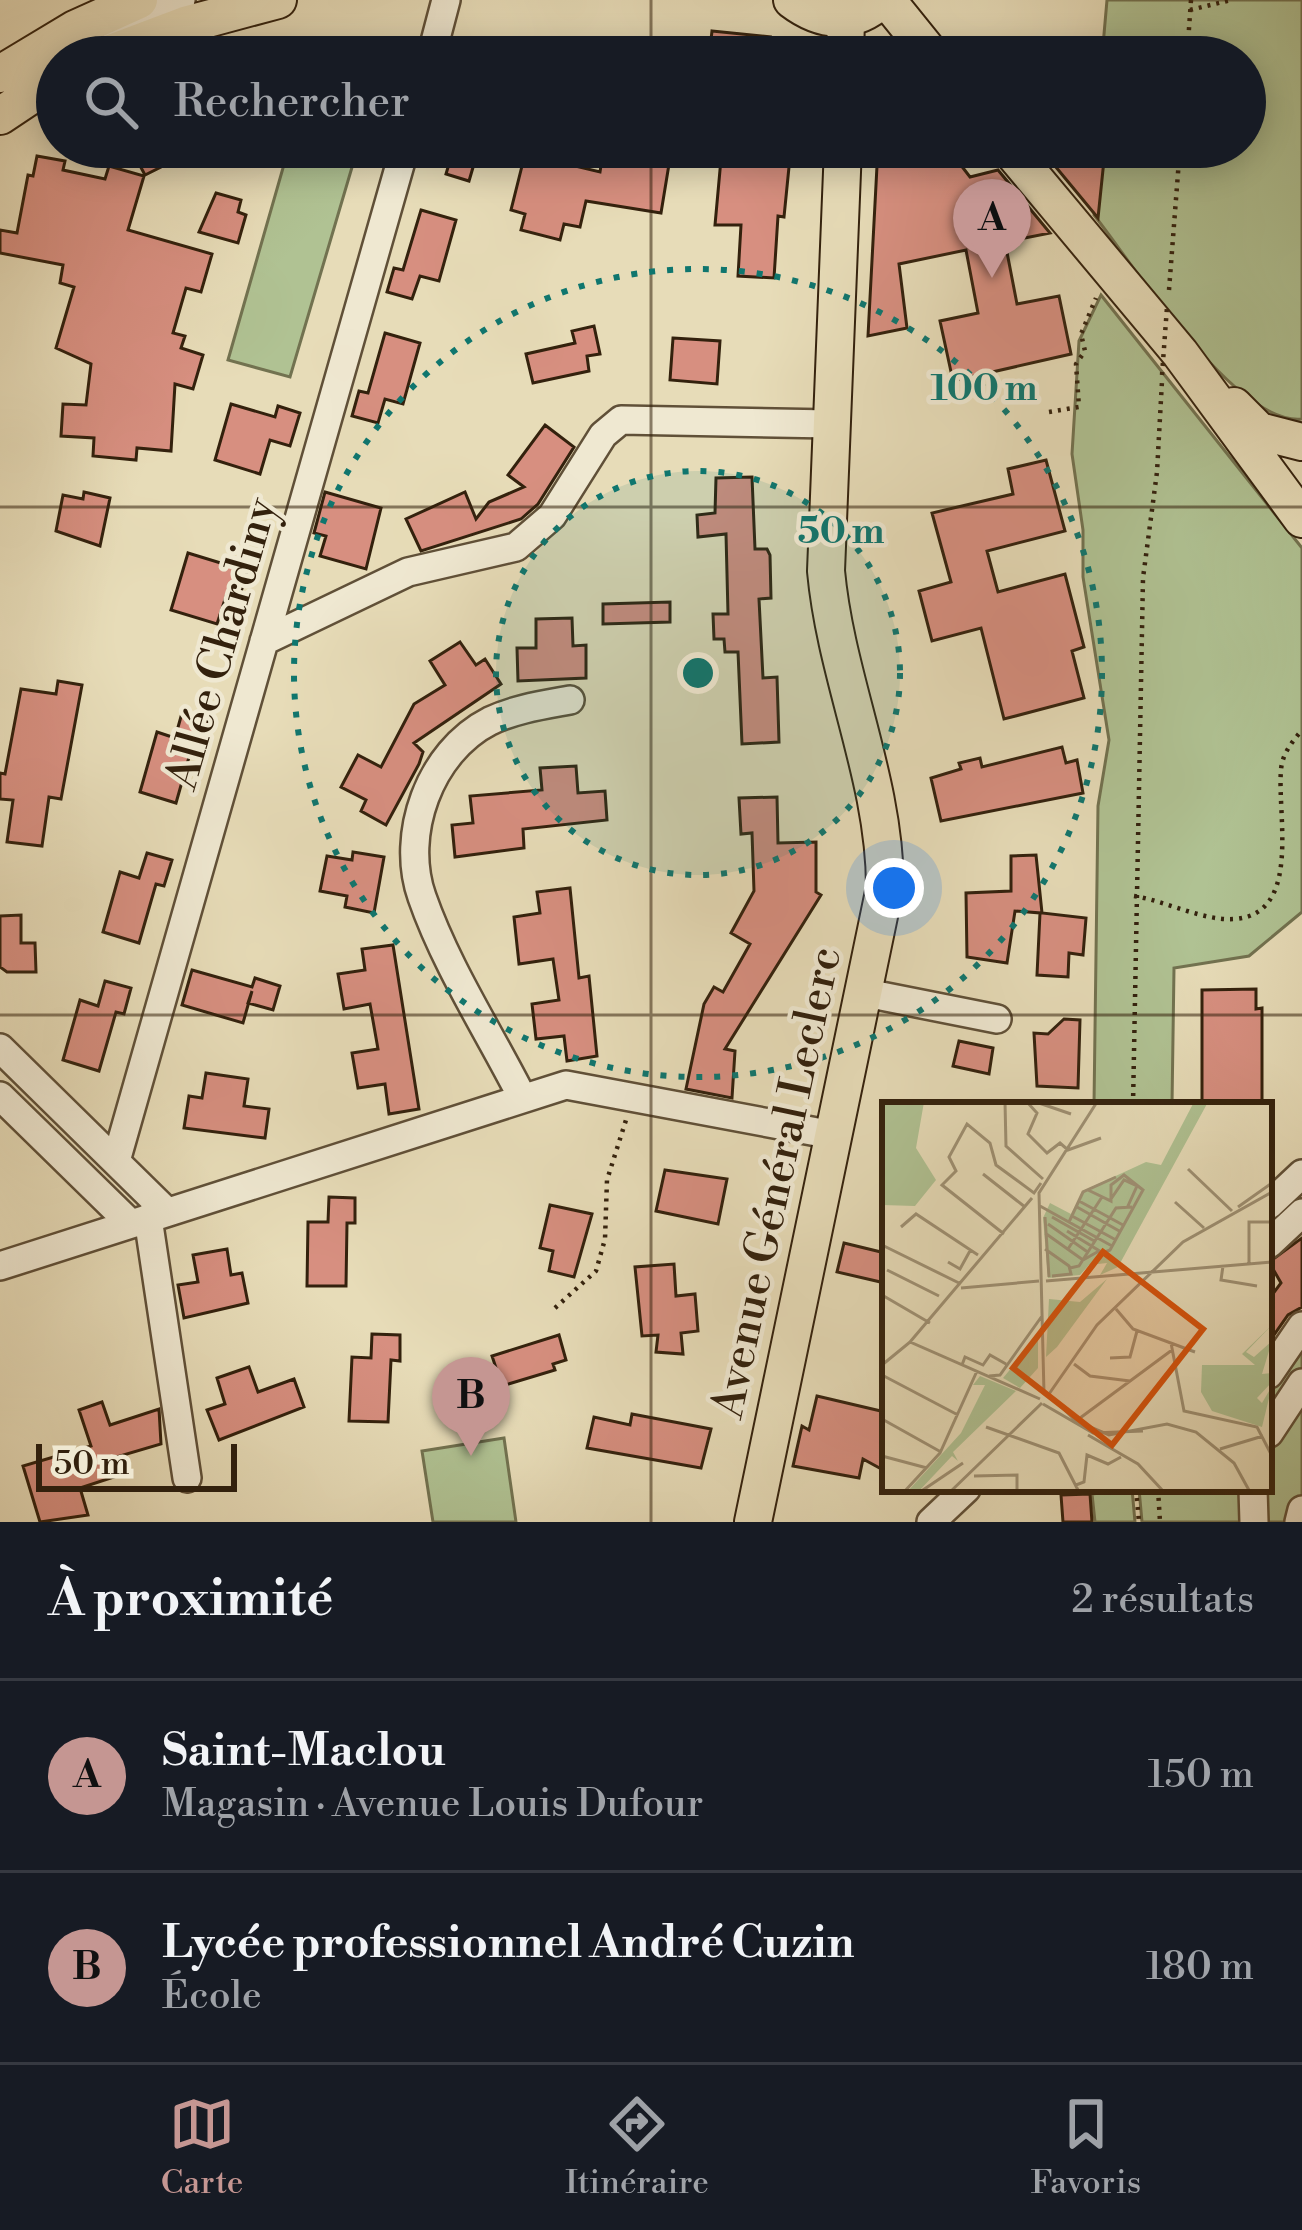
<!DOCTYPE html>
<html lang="fr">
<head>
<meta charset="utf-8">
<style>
  body { margin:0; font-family:"Libre Bodoni",serif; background:#20242c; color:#f1f3f6 }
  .scale { position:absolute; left:36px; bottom:30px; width:201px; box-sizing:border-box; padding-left:12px; border:6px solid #33210d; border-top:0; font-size:33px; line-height:42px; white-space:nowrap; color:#33210d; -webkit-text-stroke:9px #efe8d1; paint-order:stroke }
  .you { position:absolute; left:894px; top:888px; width:42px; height:42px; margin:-30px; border:9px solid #fff; border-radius:50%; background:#1a73e8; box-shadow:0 0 0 18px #1a73e833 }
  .badge { display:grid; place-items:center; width:78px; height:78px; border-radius:50%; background:#c59692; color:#111; font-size:39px; font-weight:700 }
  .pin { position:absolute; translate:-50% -99px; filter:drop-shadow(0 3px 6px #0008) }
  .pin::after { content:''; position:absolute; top:63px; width:42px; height:36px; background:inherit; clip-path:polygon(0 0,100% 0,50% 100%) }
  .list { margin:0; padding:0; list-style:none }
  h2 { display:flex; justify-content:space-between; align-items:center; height:156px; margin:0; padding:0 48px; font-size:51px }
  h2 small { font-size:39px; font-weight:400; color:#9ea1a6 }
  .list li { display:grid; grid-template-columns:78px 1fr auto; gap:36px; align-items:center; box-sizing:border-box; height:192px; padding:0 48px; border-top:3px solid #363941 }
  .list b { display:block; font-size:45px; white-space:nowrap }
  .list p { margin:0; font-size:39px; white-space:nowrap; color:#9ea1a6 }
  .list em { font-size:39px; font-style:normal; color:#9ea1a6 }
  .icon { flex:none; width:66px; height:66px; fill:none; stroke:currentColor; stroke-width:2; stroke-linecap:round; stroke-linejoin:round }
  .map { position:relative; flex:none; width:1302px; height:1522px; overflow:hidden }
  .search { position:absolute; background:#171b24; box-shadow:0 6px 30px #0003; left:36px; right:36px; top:36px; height:132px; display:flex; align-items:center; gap:30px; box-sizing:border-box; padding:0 42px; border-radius:66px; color:#9ea1a6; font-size:45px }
  .sheet { height:540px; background:#171b24 }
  nav { display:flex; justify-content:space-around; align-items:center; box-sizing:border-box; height:168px; border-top:3px solid #363941; background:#171b24; font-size:33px; color:#9ea1a6 }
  nav a { display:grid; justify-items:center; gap:6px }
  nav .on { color:#c59692 }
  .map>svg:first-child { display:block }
</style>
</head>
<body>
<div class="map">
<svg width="1302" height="1522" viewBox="0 0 1302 1522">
  <rect width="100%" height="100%" fill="#e7dcb8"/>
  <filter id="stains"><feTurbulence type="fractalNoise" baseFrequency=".00167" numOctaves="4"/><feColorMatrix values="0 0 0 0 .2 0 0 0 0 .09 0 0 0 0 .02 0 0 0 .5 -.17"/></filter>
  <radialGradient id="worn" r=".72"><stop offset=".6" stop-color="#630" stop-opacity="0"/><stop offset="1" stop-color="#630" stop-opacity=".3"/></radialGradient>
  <path fill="#b0c293" stroke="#727250" stroke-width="3" d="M1107,0H1302V419C1236,426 1133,264 1094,215L1104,161L1091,158L1092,147H1245V57H1102Z
    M289,147H358L290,377L228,360Z
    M1101,295L1302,548V912L1249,956L1174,968L1172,1105H1094L1098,806L1109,740L1083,577V530L1072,454L1079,341Z
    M1302,1342V1522H1142L1139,1489H1269V1386Z
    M504,1438L516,1522H433L422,1451Z
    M1132,1489L1135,1522H1095L1092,1494Z"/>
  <path fill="#d78f80" stroke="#33210d" stroke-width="3" d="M712,31L771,37L789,57H709Z
    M130,147H201L145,175Z
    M454,147H479L469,181L446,174Z
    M604,147L671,152L661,213L586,201L580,227L564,224L560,240L521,230L525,214L511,210L525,154L600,172Z
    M746,147H791L784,217L778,216L774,278L738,276L741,225H715L722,148Z
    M878,147H947L970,177L998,170L1050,233L1005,242L1017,304L1059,296L1071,354L953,381L940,321L978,313L966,250L899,264L907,328L868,336Z
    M1055,147H1092L1091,158L1104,160L1098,218L1055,166L1061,163Z
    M37,156L65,161L63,170L105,179L109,166L144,176L128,230L212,254L201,292L186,288L173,333L185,336L181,348L203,355L193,389L175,384L171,451L137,448L136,460L93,456L94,438L61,436L63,404L86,405L91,364L56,348L74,287L60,283L63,265L0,253V230L17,233L28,175L33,176Z
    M216,193L241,200L238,212L246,215L238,243L199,232Z
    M421,210L456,220L439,281L420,276L412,299L387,292L394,268L403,270Z
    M594,326L600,354L587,356L589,371L533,383L526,354L575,343L572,331Z
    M385,333L420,343L403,404L385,399L378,423L352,416L359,391L368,393Z
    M673,338L720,341L717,384L670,380Z
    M231,404L275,417L278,406L300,413L290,446L270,440L260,474L215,460Z
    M545,425L574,447L538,504L521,519L421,551L406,519L465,492L476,519L489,502L524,487L508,475Z
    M1046,460L1065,531L987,551L998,592L1065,574L1084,647L1072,651L1084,698L1004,719L981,628L932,641L919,591L951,582L932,513L1013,494L1008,469Z
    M752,477L755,549H767L770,555L771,598L759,599L763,678L777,677L779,742L742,744L738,652H725L724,639H714L713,614H728L726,534L698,537L697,515L715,513L716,478Z
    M84,492L110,498L100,546L56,531L63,495L83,499Z
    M325,492L381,508L366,569L320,556L326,536L314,533Z
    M188,553L247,571L239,599L226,596L217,624L171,610Z
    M670,602V622L603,624V604Z
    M572,618L573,646L586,645V678L518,681L517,648H536V619Z
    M460,642L476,665L485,659L501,684L414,743L423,752L419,764L386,825L361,811L366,800L341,787L358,755L381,767L414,704L445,685L430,661Z
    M58,681L82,685L61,799L49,797L42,846L7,842L13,800L0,799V773L5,774L21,689L56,694Z
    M182,713L208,721L201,746L193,743L176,803L140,792L157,732L175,738Z
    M1062,747L1066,763L1077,760L1083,793L941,821L931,778L961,769L959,763L980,758L982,767Z
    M576,766L578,793L605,791L607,820L523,829L524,848L455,857L452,825L473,823L470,796L542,790L540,768Z
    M777,797L778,843L816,842V892L821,895L725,1049L735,1051L732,1098L686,1089L704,1004L714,987L723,992L750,944L731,933L754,891L752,833L741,834L739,798Z
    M353,852L384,857L374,913L345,907L347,896L320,891L327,856L352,860Z
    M147,853L172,860L164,886L156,884L139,943L103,932L120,872L139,878Z
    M1036,855L1042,913L1086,918L1083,955L1069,953L1068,977L1037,975L1040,913L1015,911L1007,963L967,957L966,893L1011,891V856Z
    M570,888L579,978L589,976L597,1056L567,1061L564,1036L536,1039L532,1004L559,1000L553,959L519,964L514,917L540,913L537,892Z
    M21,915V943H35L36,972H7L0,967V916Z
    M393,945L419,1109L389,1114L385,1084L358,1088L352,1053L378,1049L370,1004L344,1009L338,974L365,970L362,949Z
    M192,970L252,987L255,978L280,986L273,1010L248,1003L252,991L243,1023L182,1005Z
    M105,981L131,988L124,1014L116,1012L99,1071L63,1060L80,1000L98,1006Z
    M1256,989V1009L1262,1008V1105H1202V990Z
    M1064,1019L1080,1020L1078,1088L1037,1086L1034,1033L1048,1034Z
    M959,1041L993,1048L989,1074L953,1066Z
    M206,1073L248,1079L244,1106L269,1109L265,1138L184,1128L189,1096L202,1098Z
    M665,1170L727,1179L718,1224L656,1211Z
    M329,1197L355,1198V1223H347L346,1286H307L308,1222H328Z
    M550,1205L592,1214L574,1277L549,1271L553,1251L540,1248Z
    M1302,1238V1307L1288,1315L1269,1342V1299L1281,1283L1269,1262Z
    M844,1243L885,1253V1283L837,1272Z
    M227,1249L231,1275L242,1273L248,1303L184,1318L178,1285L198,1282L193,1255Z
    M674,1264L676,1296L695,1294L698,1331L681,1333L683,1354L656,1352L658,1335L642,1336L635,1267Z
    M372,1334L400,1335V1361L391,1360L388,1422L349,1421L352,1357L371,1358Z
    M559,1335L566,1360L553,1364L555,1370L502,1386L492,1356Z
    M249,1367L258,1392L294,1379L304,1407L219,1440L207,1410L225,1404L217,1378Z
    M817,1396L885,1412V1471L863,1459L859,1478L793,1466L802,1426L809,1430Z
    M102,1402L110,1425L159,1409L161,1444L113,1458L117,1476L80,1488L88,1515L40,1522L23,1466L91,1446L79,1410Z
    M632,1414L711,1429L701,1468L587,1448L594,1417L630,1425Z
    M1090,1494L1092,1522H1063L1061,1495Z"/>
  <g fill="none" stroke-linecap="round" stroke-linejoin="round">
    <g stroke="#605038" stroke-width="32">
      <path id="minor" d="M115,29L181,0
        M431,57L446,0
        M264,641L408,572L516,547L552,516L603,435L621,420L831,424
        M866,993L997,1019
        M0,1048L167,1212
        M0,1096L131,1224
        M522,1097C489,1032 446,966 422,897C400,835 429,752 490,721C515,709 543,705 570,700
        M116,1161L405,147
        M1269,1205L1302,1174
        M148,1218L187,1478
        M1269,1244L1302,1213
        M0,1266L566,1085L833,1135
        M1269,1374L1302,1326
        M1269,1433L1302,1383
        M1253,1489L1254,1522
        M931,1522L966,1489
        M1299,1522L1302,1510"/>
    </g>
    <g stroke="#33210d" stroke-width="40">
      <path id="major" d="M792,0C821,22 853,26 881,0
        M887,0L933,57
        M100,57L185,25L278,0
        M845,57L846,19
        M0,74L75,29L139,0
        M0,116L57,78
        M1008,147L1180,353L1302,519
        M1234,406L1259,431L1302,442
        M753,1522L885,887C885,779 836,679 826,571L843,147"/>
    </g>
    <path stroke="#33210d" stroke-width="4.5" stroke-dasharray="3 6" stroke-linecap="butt" d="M1190,10L1231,0
      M1187,57L1191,0
      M1169,290L1180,147
      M1049,412L1079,407L1076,364L1085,351L1081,334L1096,298
      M1134,896C1166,901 1203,921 1234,919C1302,915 1277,816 1281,770C1282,754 1292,742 1302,730
      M1133,1105L1143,578L1157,472L1162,381
      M555,1308L596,1271L605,1239L607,1180L626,1120
      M1136,1489L1139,1522
      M1158,1489L1160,1522"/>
    <use href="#minor" stroke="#efe8d1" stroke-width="27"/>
    <use href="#major" stroke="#e7dcb8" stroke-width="36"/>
    <path stroke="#33210d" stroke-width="4.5" stroke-dasharray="3 6" stroke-linecap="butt" d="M1162,375L1167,307"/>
  </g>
  <path fill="none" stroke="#33210d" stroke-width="3" stroke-opacity="0.55" d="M651,0V57M651,147V1522M0,507H1302M0,1015H1302"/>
  <circle cx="698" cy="673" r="202" fill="#0f766e" fill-opacity=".12"/>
  <g fill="none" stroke="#0f766e" stroke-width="6" stroke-dasharray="6 12">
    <circle cx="698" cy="673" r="202"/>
    <circle cx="698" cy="673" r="404"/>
  </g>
  <g text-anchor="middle" stroke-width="9" stroke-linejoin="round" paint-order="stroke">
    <g font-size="45" fill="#33210d" stroke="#efe8d1">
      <text transform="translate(220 643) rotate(-74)" y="16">Allée Chardiny</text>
      <text transform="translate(775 1182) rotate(-78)" y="16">Avenue Général Leclerc</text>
    </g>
  </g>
  <g transform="translate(882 1102)">
    <rect width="390" height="390" fill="#e7dcb8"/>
    <path d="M0,0H42L34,46L54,78L33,104L0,103ZM312,0H326L236,165L218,173L225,161L207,163L198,173L166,176L161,116L168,101L189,112L201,89L264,60L279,63ZM225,177L175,245L164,255L167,197L198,200ZM390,223L364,250L372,255L390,239L380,272L390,271V280L375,296L380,301L390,284L380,325L330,309L319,290L320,263H373L360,252ZM156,234V266L138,286L121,276ZM98,274L134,289L71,350L76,359L70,354L36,390H25L79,331L103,283H91Z" fill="#b0c293"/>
    <path fill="none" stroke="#9f9174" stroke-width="3" d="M123,0L124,44L161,77M145,0L155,11L146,32L165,51L178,41L186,48L219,36M154,0L189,12M306,67L350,109M101,72L143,105M229,97L242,78L255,84L245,106M197,99L241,123M293,100L322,126M158,104L230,144M195,105L239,130M356,105L390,81M190,114L234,138M163,115L167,175M170,115L214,140M187,120L201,90L234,75M166,122L207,151M19,125L34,112L96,153M185,129L221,151L228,148L261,88L242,73L229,83V99L206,88M163,131L201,158L217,149M122,132L60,83L74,69L67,55L85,22L108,41L114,63L152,91L159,81M0,143L79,182M163,147L187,164L189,172L170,174M186,147L220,95M66,160L78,167L89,147M367,162V120H390M341,164L339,178L375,184M188,166L197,164L234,106L250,105M5,168L57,194M164,179L390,160M79,186L157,179M0,193L48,221M234,207L251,227L313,250M28,240L150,96M289,241L302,309L375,325L390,354M228,256L248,255L255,229M192,262L208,274L248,279M0,263L28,240L158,297M80,263L83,255L101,263L108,253L124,262M0,273L76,313M107,274L118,273L160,214M162,291L157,91L215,0M167,292L215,223L301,140L390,90M170,296L194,319L227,333L285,322L314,330L352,361L368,390M161,302L211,331L261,329M0,317L59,350M194,319L290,248M104,325L177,351L197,390M206,333L256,362L282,390M338,347L381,334M0,354L45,366M92,374L135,373V390M194,383L202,380L205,353L226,362L239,355M22,390L58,351L95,269M38,390L81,361M68,390L160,301"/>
    <path fill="#d6530c" fill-opacity="0.15" stroke="#d6530c" stroke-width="6" d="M221,150L321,227L230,343L131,266Z"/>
    <rect width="390" height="390" fill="none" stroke="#33210d" stroke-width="6"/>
  </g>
  <circle cx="698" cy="673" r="18" fill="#0f766e" stroke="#efe8d1" stroke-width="6"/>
  <g font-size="36" text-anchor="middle" font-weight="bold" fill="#0f766e" stroke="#efe8d1" stroke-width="9" stroke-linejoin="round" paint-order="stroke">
    <text x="984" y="400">100 m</text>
    <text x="841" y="543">50 m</text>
  </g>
  <rect width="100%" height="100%" filter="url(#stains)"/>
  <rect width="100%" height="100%" fill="url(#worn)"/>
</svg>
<div class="scale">50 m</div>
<div class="you"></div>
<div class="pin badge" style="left:992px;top:278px">A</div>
<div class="pin badge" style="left:471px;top:1456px">B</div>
<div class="search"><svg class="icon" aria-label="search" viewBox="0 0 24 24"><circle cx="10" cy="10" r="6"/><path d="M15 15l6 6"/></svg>Rechercher</div>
</div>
<section class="sheet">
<h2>À proximité<small>2 résultats</small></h2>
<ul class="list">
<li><span class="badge">A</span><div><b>Saint-Maclou</b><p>Magasin · Avenue Louis Dufour</p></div><em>150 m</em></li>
<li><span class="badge">B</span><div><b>Lycée professionnel André Cuzin</b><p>École</p></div><em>180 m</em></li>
</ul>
</section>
<nav>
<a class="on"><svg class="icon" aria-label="map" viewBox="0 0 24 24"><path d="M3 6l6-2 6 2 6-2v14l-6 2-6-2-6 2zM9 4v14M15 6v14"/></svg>Carte</a>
<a><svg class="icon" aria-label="directions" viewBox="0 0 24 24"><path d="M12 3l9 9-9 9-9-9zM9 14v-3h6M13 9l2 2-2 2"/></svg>Itinéraire</a>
<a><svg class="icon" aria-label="saved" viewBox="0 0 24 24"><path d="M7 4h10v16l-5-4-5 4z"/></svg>Favoris</a>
</nav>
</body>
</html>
